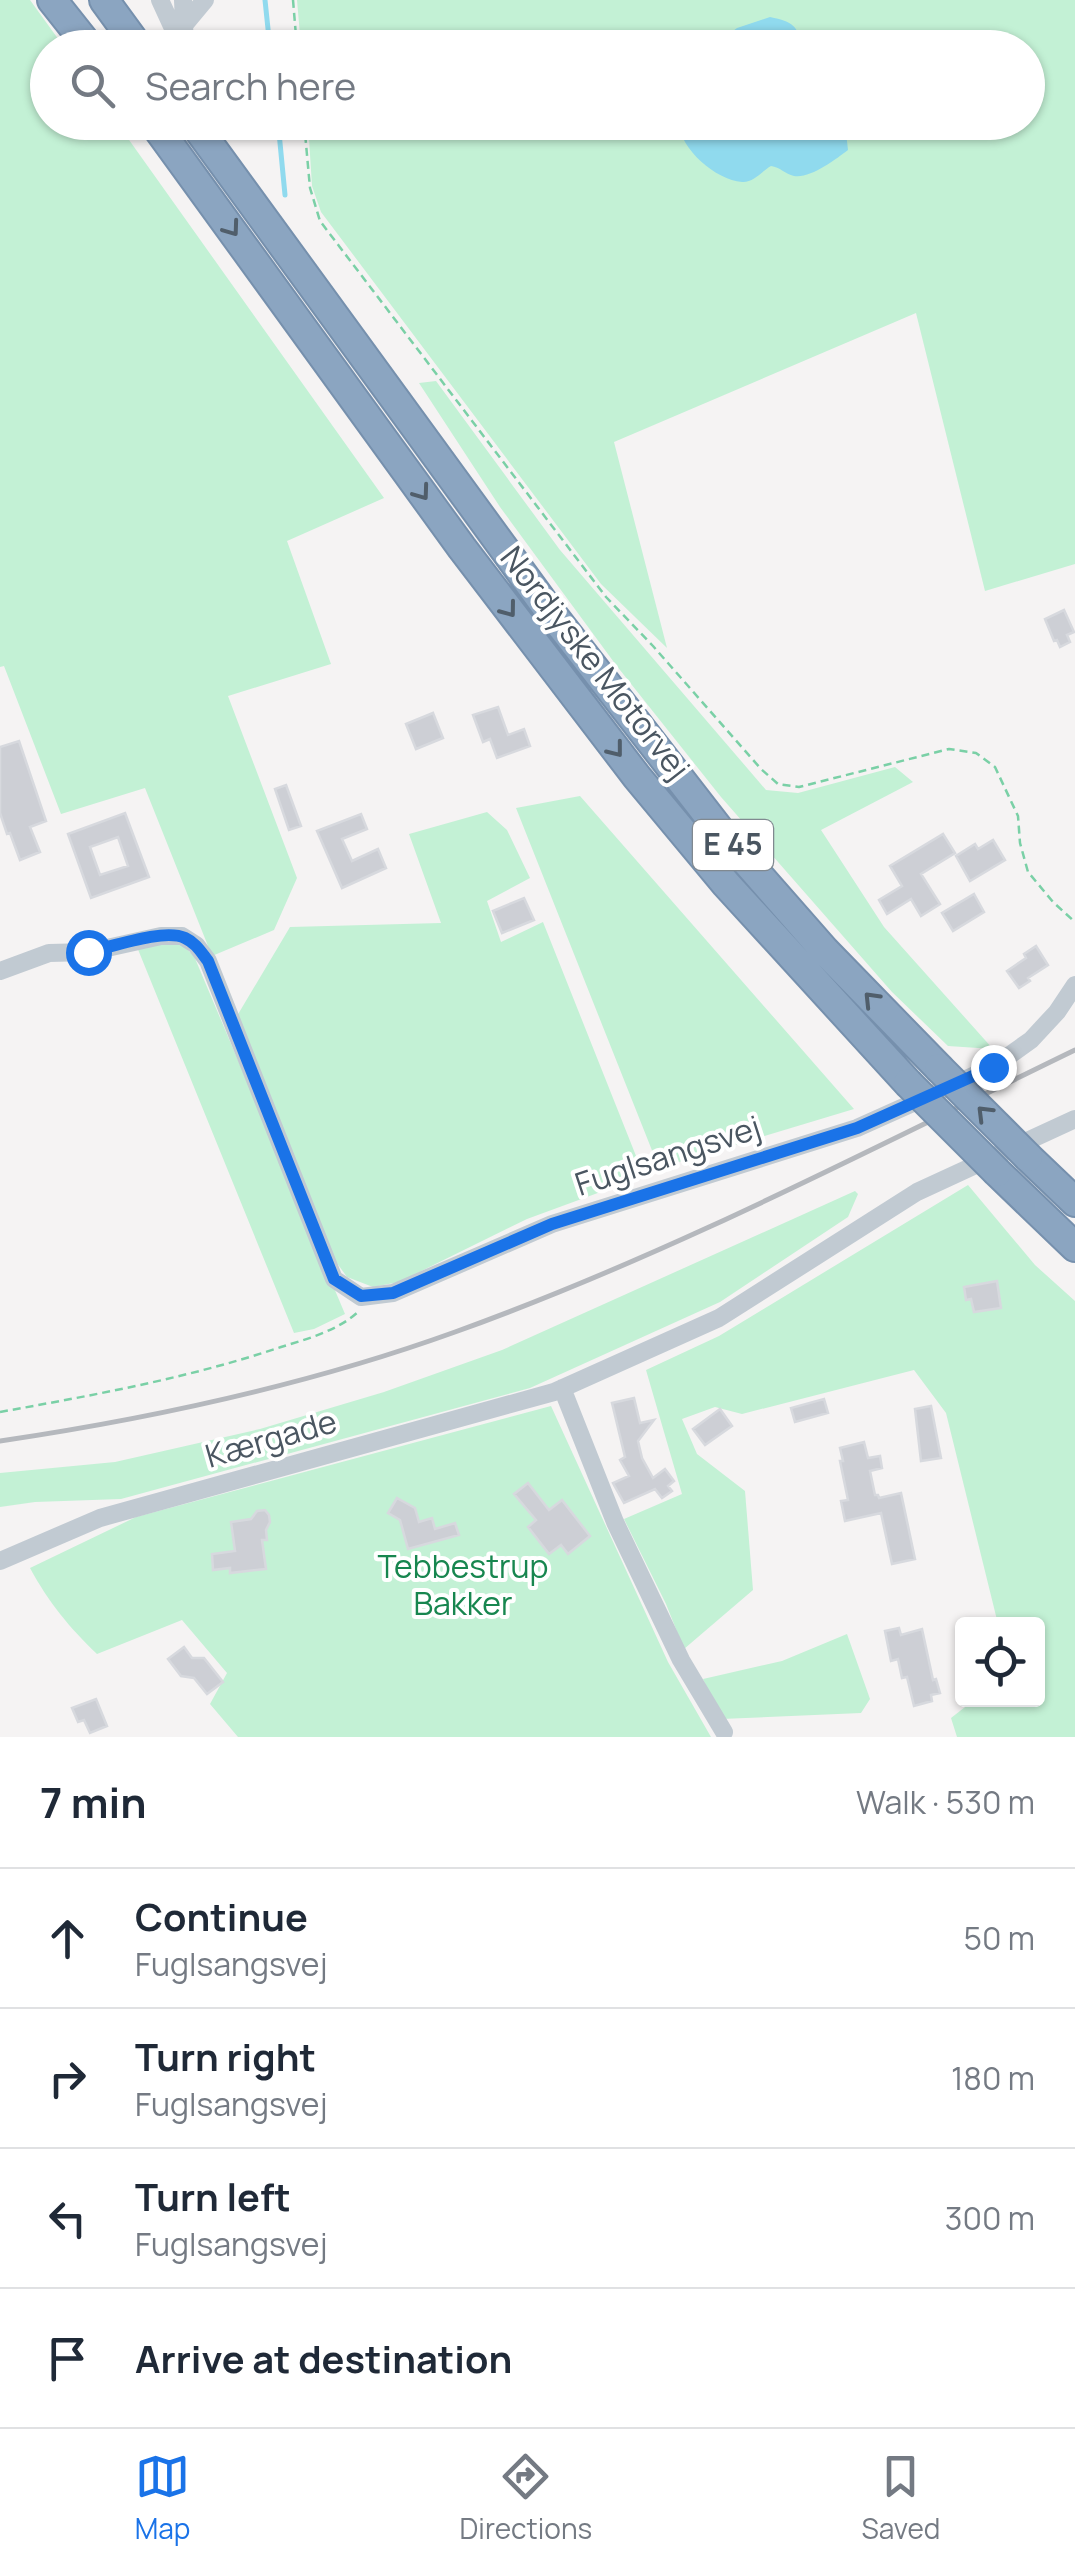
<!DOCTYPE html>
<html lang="en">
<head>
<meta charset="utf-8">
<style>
  body { margin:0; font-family:Manrope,sans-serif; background:#f2f2f3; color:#1f2937 }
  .controls { position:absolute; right:30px; bottom:30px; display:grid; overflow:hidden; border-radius:10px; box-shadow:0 2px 8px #0004 }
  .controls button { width:90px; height:90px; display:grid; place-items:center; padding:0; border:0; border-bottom:2px solid #e0e1e3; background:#fff; color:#1f2937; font:50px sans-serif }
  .stop { position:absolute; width:30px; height:30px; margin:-22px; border:8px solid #1a73e8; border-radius:50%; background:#fff }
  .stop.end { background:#1a73e8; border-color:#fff; box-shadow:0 2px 10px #0008 }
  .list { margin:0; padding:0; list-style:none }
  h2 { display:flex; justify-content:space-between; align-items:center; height:130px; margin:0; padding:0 40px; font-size:42px }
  h2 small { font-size:32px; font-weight:400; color:#747a83 }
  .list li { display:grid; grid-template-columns:65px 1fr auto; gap:30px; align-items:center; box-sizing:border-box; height:140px; padding:0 40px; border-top:2px solid #e0e1e3 }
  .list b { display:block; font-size:38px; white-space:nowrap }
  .list p { margin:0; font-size:32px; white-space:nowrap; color:#747a83 }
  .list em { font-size:32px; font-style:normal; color:#747a83 }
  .icon { flex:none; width:55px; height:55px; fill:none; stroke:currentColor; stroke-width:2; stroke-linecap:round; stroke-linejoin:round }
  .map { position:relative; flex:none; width:1075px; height:1737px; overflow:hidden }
  .search { position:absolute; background:#fff; box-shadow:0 2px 8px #0004; left:30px; right:30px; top:30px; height:110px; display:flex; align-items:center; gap:25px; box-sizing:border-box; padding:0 35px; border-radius:55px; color:#747a83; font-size:38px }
  .sheet { height:690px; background:#fff }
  nav { display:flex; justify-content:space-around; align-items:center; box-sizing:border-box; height:140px; border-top:2px solid #e0e1e3; background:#fff; font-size:28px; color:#747a83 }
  nav a { display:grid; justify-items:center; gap:5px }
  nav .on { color:#1a73e8 }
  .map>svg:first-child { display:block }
</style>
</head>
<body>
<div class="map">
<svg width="1075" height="1737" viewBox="0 0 1075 1737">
  <rect width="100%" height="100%" fill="#f5f3f3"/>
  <path fill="#c3f1d5" d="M0,0H30L64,47L48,48V122L117,123L384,498L287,541L331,664L228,696L297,878L274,930L212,956L145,788L61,814L4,666L0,667Z
    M297,0H1075V564L985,591L916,313L614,442L667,648L601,584L321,212L312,186L308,123L1028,122V48L301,47Z
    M436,381L560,550L766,790L798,793L895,767L913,782L821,830L884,927L993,1049L948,1046L892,992L721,797L616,665L500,507L419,383Z
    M580,796L854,1109L659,1168L516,808Z
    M487,812L507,830L530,878L487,901L501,942L543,922L644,1176L527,1219L399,1282L373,1287L347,1277L326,1248L234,1021L290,927L441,923L409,834Z
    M178,941L194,956L345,1314L314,1329L294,1333L137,947Z
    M968,1185L1035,1265L1075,1301V1737H957L951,1718L974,1700H1038V1624H998L946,1413L914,1370L742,1414L715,1407L682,1419L697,1454L745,1491L753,1590L684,1649L666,1604L624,1519L682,1494L646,1370L719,1336Z
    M855,1191L858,1194L848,1217L720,1302L530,1388L121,1499L35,1502L0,1507V1473L115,1462L260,1429L384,1392L502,1350Z
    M551,1406L668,1662L711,1737H238L210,1704L227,1673L182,1620L97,1654C69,1627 49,1603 30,1568L136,1517Z
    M847,1634L870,1699L861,1713L721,1719L703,1679L782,1661Z"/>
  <path fill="#90daee" d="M770,17C794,22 796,25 804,47H712L737,28Z
    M679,123H845L848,150C836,159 810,179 794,176C785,174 780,167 771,166C762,171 753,183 742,182C716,180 680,149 679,123Z"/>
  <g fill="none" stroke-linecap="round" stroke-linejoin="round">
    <path stroke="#90daee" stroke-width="5" d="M265,0L270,48
      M278,122L285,195"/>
  </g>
  <path fill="#cdcfd5" stroke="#d7d9de" stroke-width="2.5" fill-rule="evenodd" d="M1064,610L1074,632L1067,635L1070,642L1060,647L1057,640L1054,641L1045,619Z
    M498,707L508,735L524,729L530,746L497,758L490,739L483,742L473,715Z
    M433,713L443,738L416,749L406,724Z
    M19,741L46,821L30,827L40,852L20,860L10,833L7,834L0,813V747Z
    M286,785L301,826L289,830L275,789Z
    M125,813L149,877L91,898L68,834ZM118,837L128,866L100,875L90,847Z
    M361,814L367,829L342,839L352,861L378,849L386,868L342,888L317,831Z
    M943,834L955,853L921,874L940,904L921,916L911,899L887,914L879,900L902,886L890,866Z
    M993,840L1005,860L970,881L956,856L975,844L978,849Z
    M974,894L984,912L953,931L942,913Z
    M524,898L534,920L502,933L493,911Z
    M1036,946L1048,965L1028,978L1030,981L1019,988L1007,971L1026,958L1024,954Z
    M997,1281L1001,1308L974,1312L971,1299L966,1300L964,1287Z
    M634,1398L640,1423L654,1420L638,1441L642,1458L653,1478L665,1469L674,1481L668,1486L672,1491L662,1498L655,1489L624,1503L613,1483L629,1476L620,1460L625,1457L612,1403Z
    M824,1399L828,1413L795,1422L791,1408Z
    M931,1406L941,1458L921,1461L915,1409Z
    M720,1409L732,1426L705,1445L693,1429Z
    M864,1442L868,1458L880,1456L882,1468L870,1471L875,1495H878L879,1498L901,1493L915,1559L892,1564L881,1513L845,1521L841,1501L848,1500L840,1461H843L840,1448Z
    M528,1483L549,1510L562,1500L590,1536L568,1554L561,1545L549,1554L528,1527L536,1520L514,1494Z
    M397,1498L415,1508L419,1522L432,1518L435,1529L455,1523L459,1535L408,1549L400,1520L388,1513Z
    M265,1510L269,1515L270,1522L266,1530L267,1540H262L266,1569L230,1573V1568L213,1570L212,1554L235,1551L231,1522L251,1519L257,1511Z
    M899,1628L901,1635L922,1629L933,1680L936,1679L940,1693L931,1695L932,1701L914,1706L907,1677L902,1678L898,1659L891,1661L885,1631Z
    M184,1647L192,1658H204L223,1682L207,1694L194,1678L181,1676L168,1659Z
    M96,1699L107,1726L90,1733L84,1720L78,1722L72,1708Z"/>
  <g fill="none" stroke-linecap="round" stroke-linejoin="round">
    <g stroke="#7690ad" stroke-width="32">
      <path id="highway" d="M52,0L90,48
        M104,0L139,48
        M153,122L462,548L637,777L726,884L908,1083
        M193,122L545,605L725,837L825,951L939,1068
        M1028,1157L1075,1202
        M997,1172L1075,1247"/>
    </g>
    <path stroke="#7ad0a6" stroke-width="2.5" stroke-dasharray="8 5" stroke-linecap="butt" d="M293,0L297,48
      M304,122L310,188L320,221L606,597L653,646L761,769L778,784L799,787L949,749L976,753L995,767L1018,816L1020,843L1028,872L1053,902L1075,922
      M0,1412C94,1395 189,1378 281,1347C307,1339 337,1331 358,1312"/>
    <path stroke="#c1cad2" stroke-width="18" d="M160,0L182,48
      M183,0L185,47
      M185,24L205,0
      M0,971L49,953L89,952L161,936H182L196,945L208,961L334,1279L361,1297L393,1293L552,1224L857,1128L993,1067L1031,1040L1057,1012L1075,985
      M562,1388L615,1522L681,1660L724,1732
      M0,1561L100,1518L554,1392L719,1318L917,1192L1075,1119"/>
    <use href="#highway" stroke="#8ba5c1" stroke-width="28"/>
    <path stroke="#b5b8bd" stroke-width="5" d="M0,1441C155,1418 308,1385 455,1332C669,1255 871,1149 1075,1050"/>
    <g stroke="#7690ad" stroke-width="32" stroke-linecap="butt">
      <path id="highway-bridge" d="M939,1068L1028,1157
        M908,1083L997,1172"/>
    </g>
    <use href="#highway-bridge" stroke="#8ba5c1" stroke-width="28"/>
  </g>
  <defs><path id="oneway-chevron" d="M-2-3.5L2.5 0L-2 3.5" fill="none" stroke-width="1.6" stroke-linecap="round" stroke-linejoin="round" transform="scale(2.5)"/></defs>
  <g stroke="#505e6b">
    <use href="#oneway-chevron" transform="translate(232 229) rotate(54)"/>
    <use href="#oneway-chevron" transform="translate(422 493) rotate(54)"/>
    <use href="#oneway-chevron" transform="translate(509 610) rotate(53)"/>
    <use href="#oneway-chevron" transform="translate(616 750) rotate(52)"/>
    <use href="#oneway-chevron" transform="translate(871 999) rotate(-134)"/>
    <use href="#oneway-chevron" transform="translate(984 1113) rotate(-135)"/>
  </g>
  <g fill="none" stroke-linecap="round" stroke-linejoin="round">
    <path stroke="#1a73e8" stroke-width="12" d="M88,952C112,947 164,928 185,938C196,943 201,952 208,961L334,1279L361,1296L393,1293L552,1224L857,1128L993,1067"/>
  </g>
  <g text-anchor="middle" stroke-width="8" stroke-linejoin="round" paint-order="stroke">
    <rect fill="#fff" stroke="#808990" stroke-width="2.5" x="693" y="820" width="80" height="50" rx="8"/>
    <g font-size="30" font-weight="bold" fill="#4a5661">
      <text x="733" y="855">E 45</text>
    </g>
    <g font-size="32" fill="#4a5661" stroke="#fff">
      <text transform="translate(595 663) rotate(52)" y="11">Nordjyske Motorvej</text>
      <text transform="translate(668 1156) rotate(-18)" y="11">Fuglsangsvej</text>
      <text transform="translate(271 1439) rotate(-16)" y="11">Kærgade</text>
    </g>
    <g font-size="32" fill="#17864f" stroke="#fff">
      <text x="463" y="1578">Tebbestrup<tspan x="463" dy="37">Bakker</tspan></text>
    </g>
  </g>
</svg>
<div class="controls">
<button><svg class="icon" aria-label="locate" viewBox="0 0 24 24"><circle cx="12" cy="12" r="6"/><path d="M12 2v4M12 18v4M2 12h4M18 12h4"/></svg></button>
</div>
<div class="stop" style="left:88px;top:952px"></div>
<div class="stop end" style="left:993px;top:1067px"></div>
<div class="search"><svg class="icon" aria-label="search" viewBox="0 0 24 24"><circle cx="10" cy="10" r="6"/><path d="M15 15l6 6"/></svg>Search here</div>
</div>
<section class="sheet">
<h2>7 min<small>Walk · 530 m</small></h2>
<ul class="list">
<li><svg class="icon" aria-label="ahead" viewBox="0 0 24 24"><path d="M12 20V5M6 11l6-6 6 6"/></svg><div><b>Continue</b><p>Fuglsangsvej</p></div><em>50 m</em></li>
<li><svg class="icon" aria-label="right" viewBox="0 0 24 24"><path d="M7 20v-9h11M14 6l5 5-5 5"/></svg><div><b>Turn right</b><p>Fuglsangsvej</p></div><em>180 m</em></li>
<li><svg class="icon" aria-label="left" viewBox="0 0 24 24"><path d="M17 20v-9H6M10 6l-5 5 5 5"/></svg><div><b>Turn left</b><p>Fuglsangsvej</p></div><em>300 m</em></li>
<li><svg class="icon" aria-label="arrive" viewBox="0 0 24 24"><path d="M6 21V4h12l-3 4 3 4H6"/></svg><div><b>Arrive at destination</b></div></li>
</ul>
</section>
<nav>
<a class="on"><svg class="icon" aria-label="map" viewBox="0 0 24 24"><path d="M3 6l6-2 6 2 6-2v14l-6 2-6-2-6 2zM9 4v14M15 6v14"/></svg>Map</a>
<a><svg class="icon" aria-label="directions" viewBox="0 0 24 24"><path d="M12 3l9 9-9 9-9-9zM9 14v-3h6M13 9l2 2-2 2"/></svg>Directions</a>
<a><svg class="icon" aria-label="saved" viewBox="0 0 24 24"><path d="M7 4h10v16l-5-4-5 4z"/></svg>Saved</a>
</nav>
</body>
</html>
